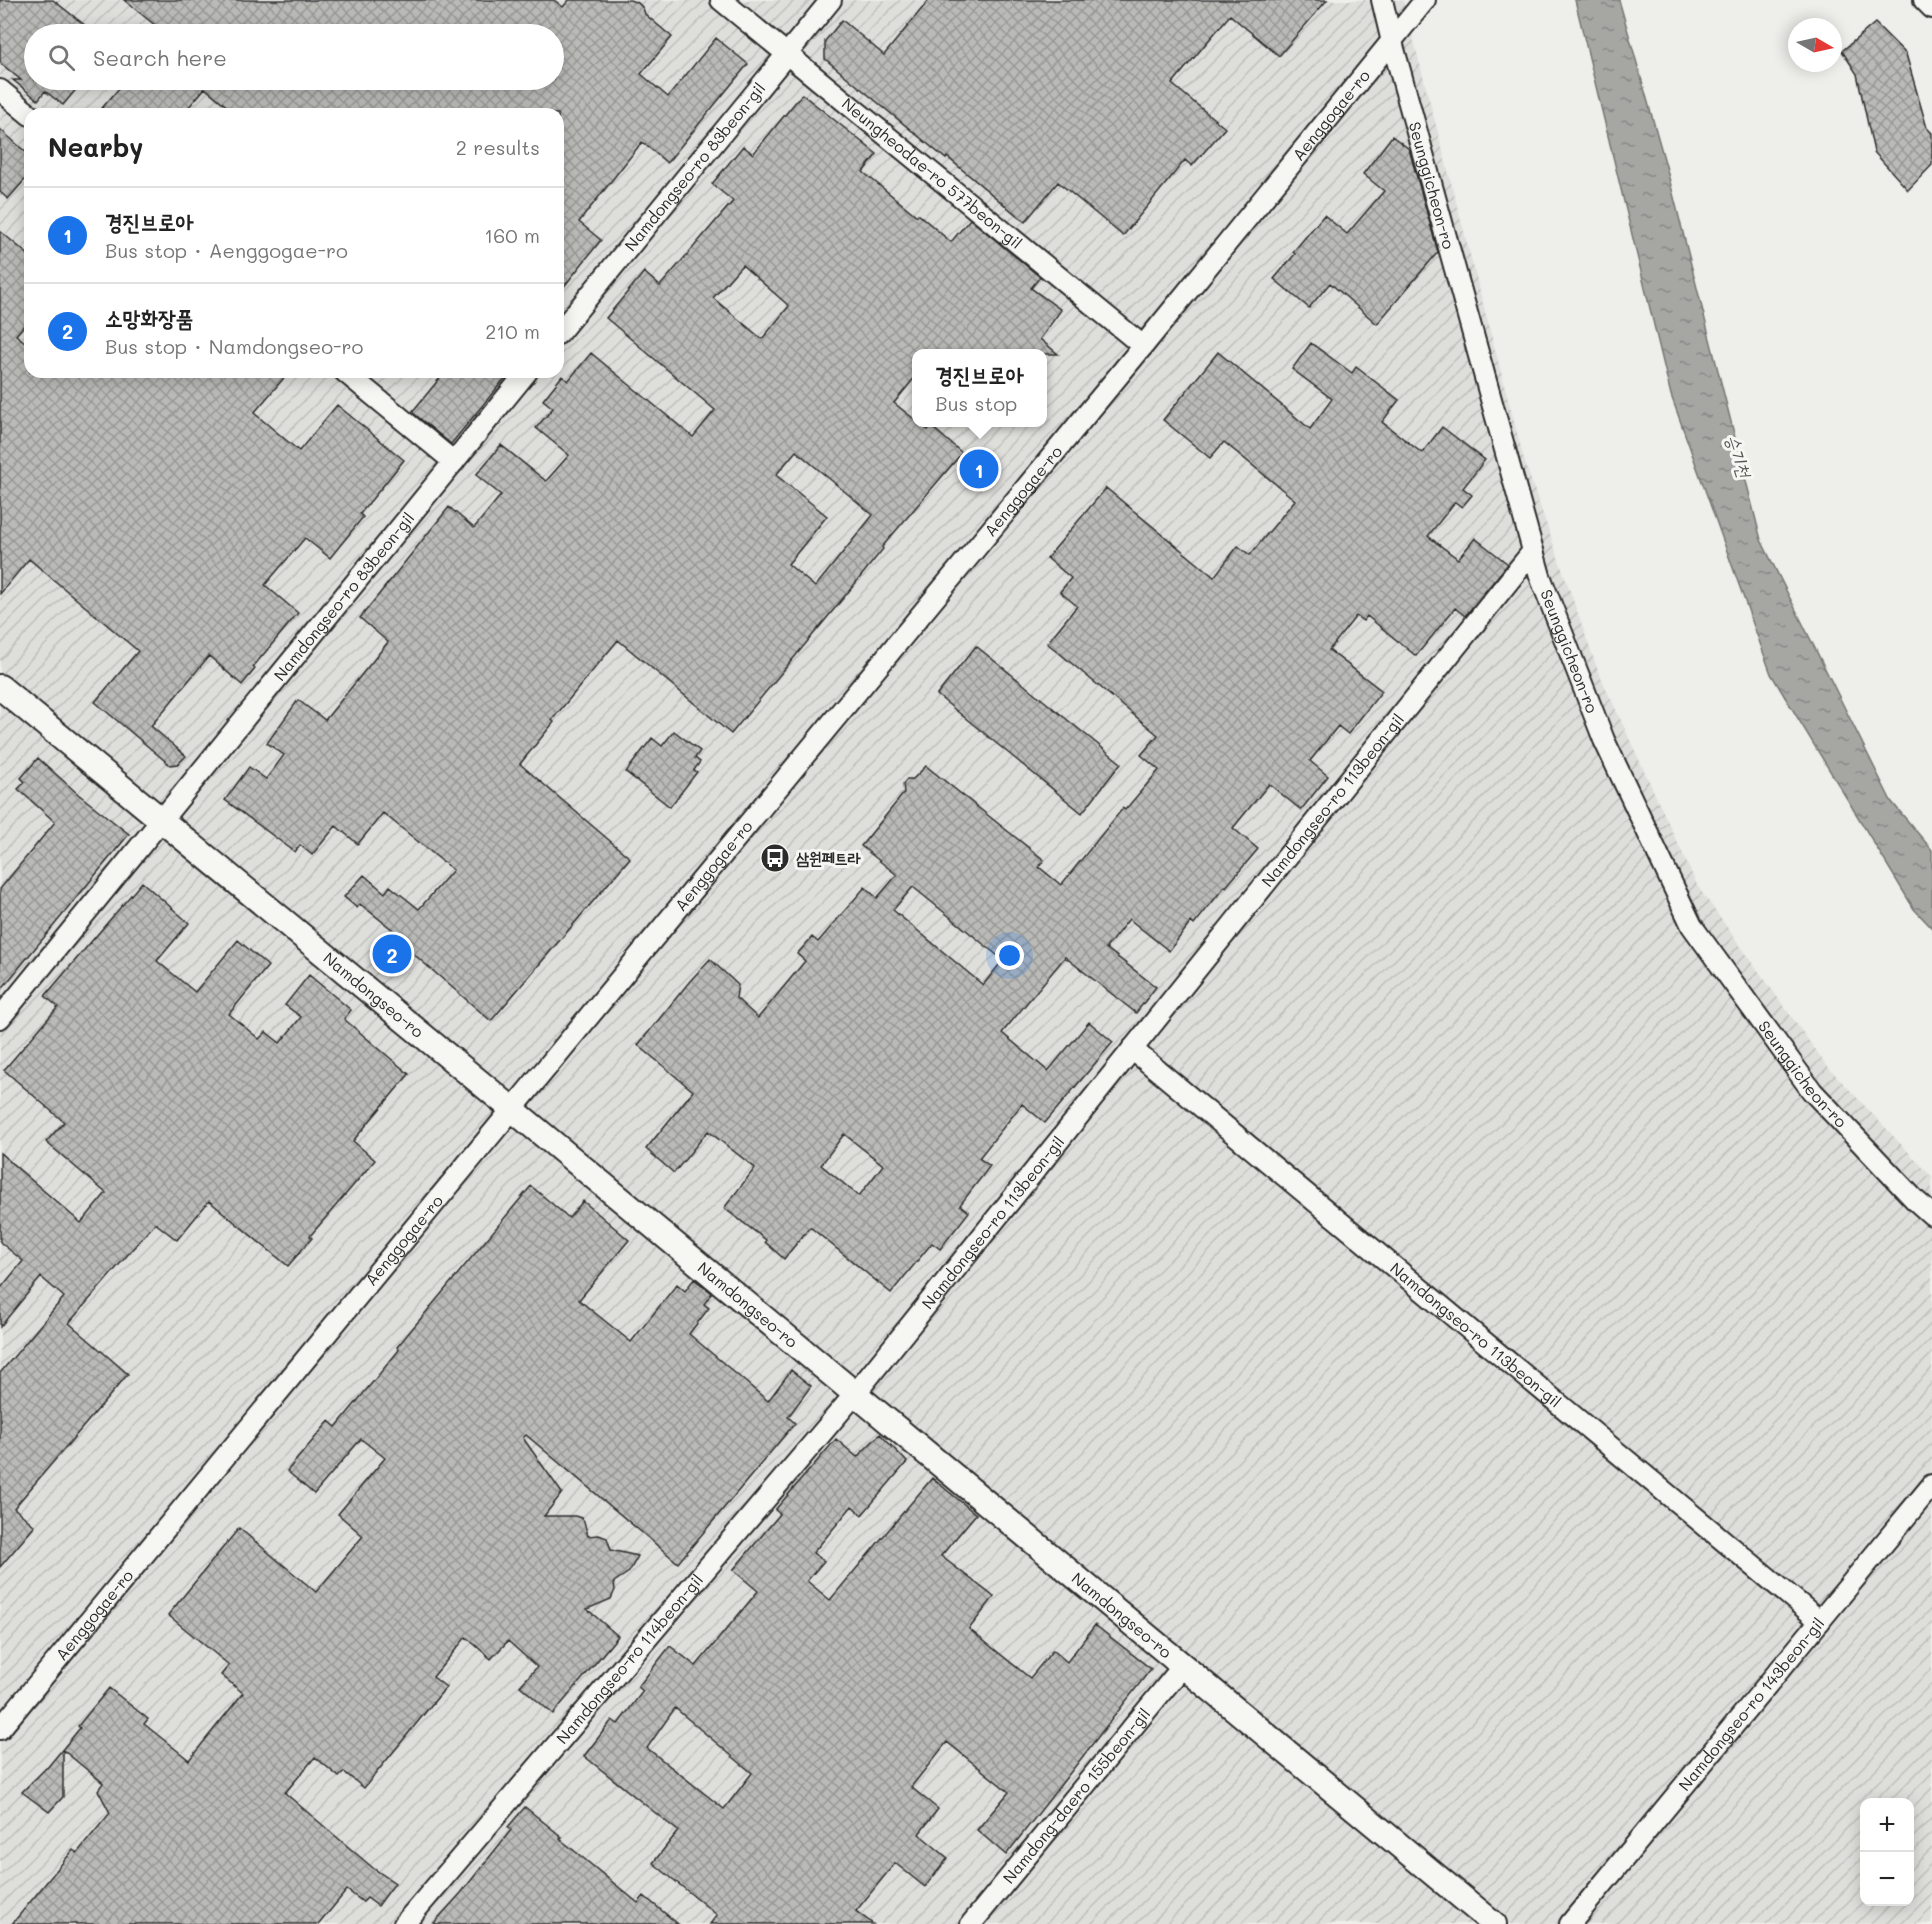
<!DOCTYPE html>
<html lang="en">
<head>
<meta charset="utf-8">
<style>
  body { margin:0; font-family:Mali,"Poor Story",sans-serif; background:#f2f2f2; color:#222 }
  .controls { position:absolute; right:18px; bottom:18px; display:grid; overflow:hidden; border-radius:12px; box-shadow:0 3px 15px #0003 }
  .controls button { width:54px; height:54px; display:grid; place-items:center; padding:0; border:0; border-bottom:2px solid #e0e0e0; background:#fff; color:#222; font:30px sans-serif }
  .compass { position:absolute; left:1788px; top:18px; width:54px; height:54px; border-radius:50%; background:#fff; box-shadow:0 3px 15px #0003; rotate:99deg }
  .you { position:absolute; left:1010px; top:956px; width:21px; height:21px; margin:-15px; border:4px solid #fff; border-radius:50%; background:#1a73e8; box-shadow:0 0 0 9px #1a73e833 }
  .badge { display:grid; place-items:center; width:39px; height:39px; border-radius:50%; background:#1a73e8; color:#fff; font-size:20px; font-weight:700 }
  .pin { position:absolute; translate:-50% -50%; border:3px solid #fff; box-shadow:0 2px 6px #0006 }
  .popup { position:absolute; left:912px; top:349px; width:135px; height:78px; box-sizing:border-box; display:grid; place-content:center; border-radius:12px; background:#fff; filter:drop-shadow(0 2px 4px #0005); font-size:20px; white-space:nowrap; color:#767676 }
  .popup b { font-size:22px; color:#222 }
  .popup::after { content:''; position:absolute; left:50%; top:100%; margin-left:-12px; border:12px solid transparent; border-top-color:#fff }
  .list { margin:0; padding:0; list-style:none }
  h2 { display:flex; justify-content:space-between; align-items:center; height:78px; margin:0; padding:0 24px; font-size:26px }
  h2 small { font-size:20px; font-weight:400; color:#767676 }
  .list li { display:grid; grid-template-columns:39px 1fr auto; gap:18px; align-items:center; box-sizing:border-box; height:96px; padding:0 24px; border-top:2px solid #e0e0e0 }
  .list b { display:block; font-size:22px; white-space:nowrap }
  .list p { margin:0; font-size:20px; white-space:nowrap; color:#767676 }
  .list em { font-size:20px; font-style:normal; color:#767676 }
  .icon { flex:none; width:33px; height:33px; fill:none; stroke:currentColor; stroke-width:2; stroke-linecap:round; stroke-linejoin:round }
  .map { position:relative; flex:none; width:1932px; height:1924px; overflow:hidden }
  .search { position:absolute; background:#fff; box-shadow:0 3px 15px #0003; left:24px; top:24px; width:540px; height:66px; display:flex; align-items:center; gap:15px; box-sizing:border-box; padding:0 21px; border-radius:33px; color:#767676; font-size:22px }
  .panel { position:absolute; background:#fff; box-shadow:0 3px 15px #0003; left:24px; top:108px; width:540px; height:270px; border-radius:18px }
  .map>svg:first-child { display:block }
</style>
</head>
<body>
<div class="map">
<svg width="1932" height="1924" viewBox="0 0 1932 1924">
  <defs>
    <pattern id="industrial-furrows" width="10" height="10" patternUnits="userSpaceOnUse" patternTransform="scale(1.5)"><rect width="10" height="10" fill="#dededb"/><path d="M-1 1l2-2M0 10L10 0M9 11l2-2" fill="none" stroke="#bfbfbc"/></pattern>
    <pattern id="water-ripples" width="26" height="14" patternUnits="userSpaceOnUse" patternTransform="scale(1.5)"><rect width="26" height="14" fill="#a6a6a3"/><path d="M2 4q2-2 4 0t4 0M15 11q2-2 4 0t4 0" fill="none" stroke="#878785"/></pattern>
    <pattern id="building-cross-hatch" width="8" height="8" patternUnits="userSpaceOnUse" patternTransform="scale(1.5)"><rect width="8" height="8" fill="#babab7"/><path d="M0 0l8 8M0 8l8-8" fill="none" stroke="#979795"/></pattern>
  </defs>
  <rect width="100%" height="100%" fill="#eeeeea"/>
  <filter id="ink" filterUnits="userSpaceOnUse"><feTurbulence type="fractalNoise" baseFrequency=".0167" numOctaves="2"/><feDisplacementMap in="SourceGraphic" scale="12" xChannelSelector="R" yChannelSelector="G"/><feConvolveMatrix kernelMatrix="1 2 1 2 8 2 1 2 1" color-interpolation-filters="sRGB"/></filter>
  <g filter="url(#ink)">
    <path fill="url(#industrial-furrows)" fill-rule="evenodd" d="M0,0H1403L1525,463L1598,671L1698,887L1827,1066L1932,1177V1924H0ZM34,34H554V80H34ZM30,114H558V372H30ZM916,354H1042V422H916ZM1864,1802H1910V1902H1864Z"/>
    <path fill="url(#water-ripples)" stroke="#757573" stroke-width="1.5" d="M1575,0H1619L1666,166L1761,540L1891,801L1932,850V928L1914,909L1771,674L1671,395Z"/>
    <path fill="url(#building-cross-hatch)" stroke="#2b2b2b" stroke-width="1.5" fill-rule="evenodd" d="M0,0H53L96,34H34V80H84L63,105L45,91L38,100L13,80H21L0,63Z
      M124,0H554L563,7L569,0H630L638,3L643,8L645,14L672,37L641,74L668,97L716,38L748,64L667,163L642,142L579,222L601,240L558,294V114H236L205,88L183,114H97L126,80H554V34H166Z
      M929,0H1327L1279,56L1230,15L1172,84L1225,128L1192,166L1185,160L1123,236L1058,182L1025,222L947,157L946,159L825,59V41L842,20L884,55Z
      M1875,23L1906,54L1927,128L1932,133V165L1908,190L1874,152L1857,74L1842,51Z
      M802,94L877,154L863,172L917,216L918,214L951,242L970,219L1040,277L1031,288L1061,310L1040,339L1058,354H916V376L894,403L928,430L931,426L962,453L882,547L883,549L845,596L731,734L618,640L552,720L554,722L520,764L630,858L491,1021L395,938L398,934L360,904L357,908L344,897L364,875L385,893L390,886L419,909L453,870L383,813L358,844L336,826L312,855L300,845L295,852L225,800L249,767L266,779L284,755L267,743L298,700L325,720L388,642L360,618L449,507L474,528L501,495L476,475L501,445L546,481L569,455L536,428L553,408L543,400L562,376L568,381L591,353L693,437L715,410L606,318L644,272L660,286L733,201L712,184L743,146L753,154ZM742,265L789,306L762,339L713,298ZM796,451L873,515L815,587L788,564L827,516L776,475Z
      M0,129L30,156V174L8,199L0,192Z
      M1392,136L1409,149L1438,252L1377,324L1330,283L1309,308L1274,279L1295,254L1293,252L1324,215L1347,234L1384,191L1363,174Z
      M0,231L30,256V319L16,335L30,346V372H289L254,413L299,451L337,405L404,460L360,514L363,517L330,558L305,538L265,585L298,613L253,667L255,669L242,685L209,656L151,726L186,756L178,764L170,765L95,702L138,651L29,559L0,594Z
      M1311,343L1352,373L1356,367L1399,400L1382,422L1422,453L1442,427L1485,460L1463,488L1472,495L1462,507L1455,502L1428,536L1458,559L1475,538L1508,564L1465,616L1455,608L1416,656L1367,616L1363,621L1356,616L1329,650L1382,691L1348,734L1338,726L1310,761L1328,776L1301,810L1269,784L1233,828L1258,849L1226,887L1225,886L1194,925L1191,922L1169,951L1129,919L1106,948L1156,987L1136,1013L1065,957L1002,1033L1048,1071L1089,1022L1113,1042L1045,1123L1022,1104L979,1158L990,1166L960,1205L969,1212L940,1249L932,1243L891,1293L810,1227L784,1259L765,1242L766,1240L724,1208L755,1168L708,1131L674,1173L646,1149L693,1091L638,1045L690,981L710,959L738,985L736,998L758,1018L805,961L797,954L812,937L818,942L865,887L877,898L897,875L861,846L904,793L903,784L907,779H913L926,766L1044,860L1039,867L1061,885L1123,808L1125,810L1159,770L1141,755L1158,735L1047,643L1077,606L1060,592L1071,578L1047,558L1106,488L1214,577L1238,546L1250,555L1295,500L1224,442L1210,458L1163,420L1218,352L1310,429L1332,399L1292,369ZM913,887L1003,960L983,985L893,910ZM844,1134L883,1165L859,1196L821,1165Z
      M445,372H510L451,444L412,412Z
      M976,646L1121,763L1082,813L937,695Z
      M674,731L700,751L695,758L700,762L694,770L697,772L670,807L626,772L652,738L662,746Z
      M38,758L78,794L129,834L0,991V889L55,822L18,789L25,782L21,778Z
      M142,882L189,923L157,961L195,992L238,940L268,966L229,1014L259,1039L266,1032L280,1043L301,1017L285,1005L309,975L351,1010L344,1019L409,1074L353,1141L375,1160L310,1236L312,1238L288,1266L209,1201L177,1240L155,1223L69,1323L128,1374L14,1508L35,1526L0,1567V1373L64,1297L41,1277L0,1327V1289L23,1261L0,1242V1153L81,1223L106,1193L46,1142L64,1122L4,1070L58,1007L45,996Z
      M531,1186L569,1218L583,1201L629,1240L579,1300L631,1342L677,1284L685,1291L694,1279L712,1293L704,1304L709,1308L689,1334L768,1401L791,1370L811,1386L788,1417L795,1423L678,1563L526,1435L523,1438L562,1493L544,1516H575L581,1518L584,1522L588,1536L599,1535L607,1538L611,1550L638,1556L629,1572L614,1582L615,1590L611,1599L587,1609L618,1636L553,1714L520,1686L537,1667L508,1641L491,1659L466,1637L433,1677L446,1687L364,1788L344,1772L339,1777L315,1757L285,1793L373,1868L395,1883L378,1906L367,1898L363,1902L347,1890L319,1924H12L73,1850L77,1853L110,1813L98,1790L103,1783L63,1750V1797L49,1812L22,1792L46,1768H47L80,1728L78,1726L109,1688L148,1719L144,1724L189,1760L243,1693L221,1675L229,1665L168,1615L239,1528L316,1592L363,1536L338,1514L385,1458L361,1439L314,1494L287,1471L329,1421L336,1427L399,1350L397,1347Z
      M880,1434L907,1462L862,1515L852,1506L813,1553L824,1561L807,1581L830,1600L932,1478L976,1514L941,1556L994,1597L969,1629L1030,1678L1053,1650L1067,1662L1095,1625L1151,1669L1006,1855L977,1830L1009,1792L947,1742L911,1787L938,1809L919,1834L948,1858L925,1887L895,1863L856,1911L873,1924H710L717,1915L653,1863L678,1831L584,1756L612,1720L618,1724L643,1691L638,1687L670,1646L696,1666L758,1591L733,1570L780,1514L775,1510L836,1439L857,1457ZM675,1708L752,1773L724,1809L647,1748Z
      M525,1807L562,1837L560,1839L638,1903L644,1896L678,1924H433L461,1893L511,1830L508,1827Z"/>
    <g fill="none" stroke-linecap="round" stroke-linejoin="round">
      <g stroke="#2b2b2b" stroke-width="24">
        <g id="minor">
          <path id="s1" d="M721,0L1143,346"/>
          <path id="s2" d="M1382,0L1392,42L1540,576L1604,740L1692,926L1812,1091L1914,1199L1932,1215"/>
          <path d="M1924,0L1932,8"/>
          <path d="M0,90L30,115"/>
          <path id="s3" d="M558,334L831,0"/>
          <path d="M345,372L454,462"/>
          <path id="s4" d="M0,1018L527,372"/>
          <path id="s5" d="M1132,1049L1820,1621"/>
          <path id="s6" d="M0,1729L1143,346L1425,0"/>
          <path id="s7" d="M404,1924L855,1394L1533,551"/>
          <path id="s8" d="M971,1924L1183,1666"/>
          <path id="s9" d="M1570,1924L1932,1485"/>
        </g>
      </g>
      <g stroke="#2b2b2b" stroke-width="28">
        <g id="major">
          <path id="s10" d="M0,687L512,1109L1494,1924"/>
        </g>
      </g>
      <use href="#minor" stroke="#f6f6f2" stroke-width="20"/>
      <use href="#major" stroke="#f6f6f2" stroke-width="24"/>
    </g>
  </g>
  <defs>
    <g id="bus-disc" transform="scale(1.5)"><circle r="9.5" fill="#2b2b2b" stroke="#f6f6f2"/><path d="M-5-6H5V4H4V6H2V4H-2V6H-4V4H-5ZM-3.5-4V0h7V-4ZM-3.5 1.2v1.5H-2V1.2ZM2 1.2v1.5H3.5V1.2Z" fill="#fff"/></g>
  </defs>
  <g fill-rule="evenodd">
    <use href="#bus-disc" x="775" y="858"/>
  </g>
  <g text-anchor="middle" stroke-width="6" stroke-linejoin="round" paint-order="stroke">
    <g font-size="16" fill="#2b2b2b" stroke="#f6f6f2">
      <text dy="6" stroke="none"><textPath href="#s6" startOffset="2092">Aenggogae-ro</textPath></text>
      <text dy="6" stroke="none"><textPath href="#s3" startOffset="216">Namdongseo-ro 83beon-gil</textPath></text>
      <text dy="6" stroke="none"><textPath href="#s1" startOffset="273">Neungheodae-ro 577beon-gil</textPath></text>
      <text dy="6" stroke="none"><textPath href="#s2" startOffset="192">Seunggicheon-ro</textPath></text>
      <text dy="6" stroke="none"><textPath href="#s6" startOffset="1606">Aenggogae-ro</textPath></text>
      <text dy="6" stroke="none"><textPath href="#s4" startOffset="544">Namdongseo-ro 83beon-gil</textPath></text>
      <text dy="6" stroke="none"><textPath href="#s2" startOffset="678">Seunggicheon-ro</textPath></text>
      <text dy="6" stroke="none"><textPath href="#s7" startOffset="1458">Namdongseo-ro 113beon-gil</textPath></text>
      <text dy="6" stroke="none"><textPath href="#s6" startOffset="1120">Aenggogae-ro</textPath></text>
      <text dy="6" stroke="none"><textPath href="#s10" startOffset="484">Namdongseo-ro</textPath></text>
      <text dy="6" stroke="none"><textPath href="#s2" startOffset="1164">Seunggicheon-ro</textPath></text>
      <text dy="6" stroke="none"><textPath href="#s7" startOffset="916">Namdongseo-ro 113beon-gil</textPath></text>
      <text dy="6" stroke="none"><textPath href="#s6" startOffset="634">Aenggogae-ro</textPath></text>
      <text dy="6" stroke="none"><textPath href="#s10" startOffset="970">Namdongseo-ro</textPath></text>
      <text dy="6" stroke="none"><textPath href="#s5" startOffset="447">Namdongseo-ro 113beon-gil</textPath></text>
      <text dy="6" stroke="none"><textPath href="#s6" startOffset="148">Aenggogae-ro</textPath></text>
      <text dy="6" stroke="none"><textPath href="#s10" startOffset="1456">Namdongseo-ro</textPath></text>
      <text dy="6" stroke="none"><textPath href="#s7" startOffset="348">Namdongseo-ro 114beon-gil</textPath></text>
      <text dy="6" stroke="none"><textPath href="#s9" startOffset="285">Namdongseo-ro 143beon-gil</textPath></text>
      <text dy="6" stroke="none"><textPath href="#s8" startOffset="166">Namdong-daero 155beon-gil</textPath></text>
    </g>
    <g font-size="16" font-weight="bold" fill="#2b2b2b" stroke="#f6f6f2" text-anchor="start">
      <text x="796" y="864">삼원페트라</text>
    </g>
    <g font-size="18" font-style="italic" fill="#565655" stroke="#f6f6f2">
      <text transform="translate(1738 456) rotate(72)" y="6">승기천</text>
    </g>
  </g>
</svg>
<div class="controls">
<button>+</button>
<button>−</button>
</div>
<svg class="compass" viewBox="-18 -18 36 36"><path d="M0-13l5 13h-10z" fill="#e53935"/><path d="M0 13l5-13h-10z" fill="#767676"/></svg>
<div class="you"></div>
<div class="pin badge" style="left:979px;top:469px">1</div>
<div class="popup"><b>경진브로아</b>Bus stop</div>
<div class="pin badge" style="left:392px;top:954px">2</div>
<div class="search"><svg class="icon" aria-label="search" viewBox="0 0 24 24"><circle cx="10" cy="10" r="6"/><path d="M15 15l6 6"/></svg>Search here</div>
<section class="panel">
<h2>Nearby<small>2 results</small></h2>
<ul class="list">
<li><span class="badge">1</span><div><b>경진브로아</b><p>Bus stop · Aenggogae-ro</p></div><em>160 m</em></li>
<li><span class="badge">2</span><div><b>소망화장품</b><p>Bus stop · Namdongseo-ro</p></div><em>210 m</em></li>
</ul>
</section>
</div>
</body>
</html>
